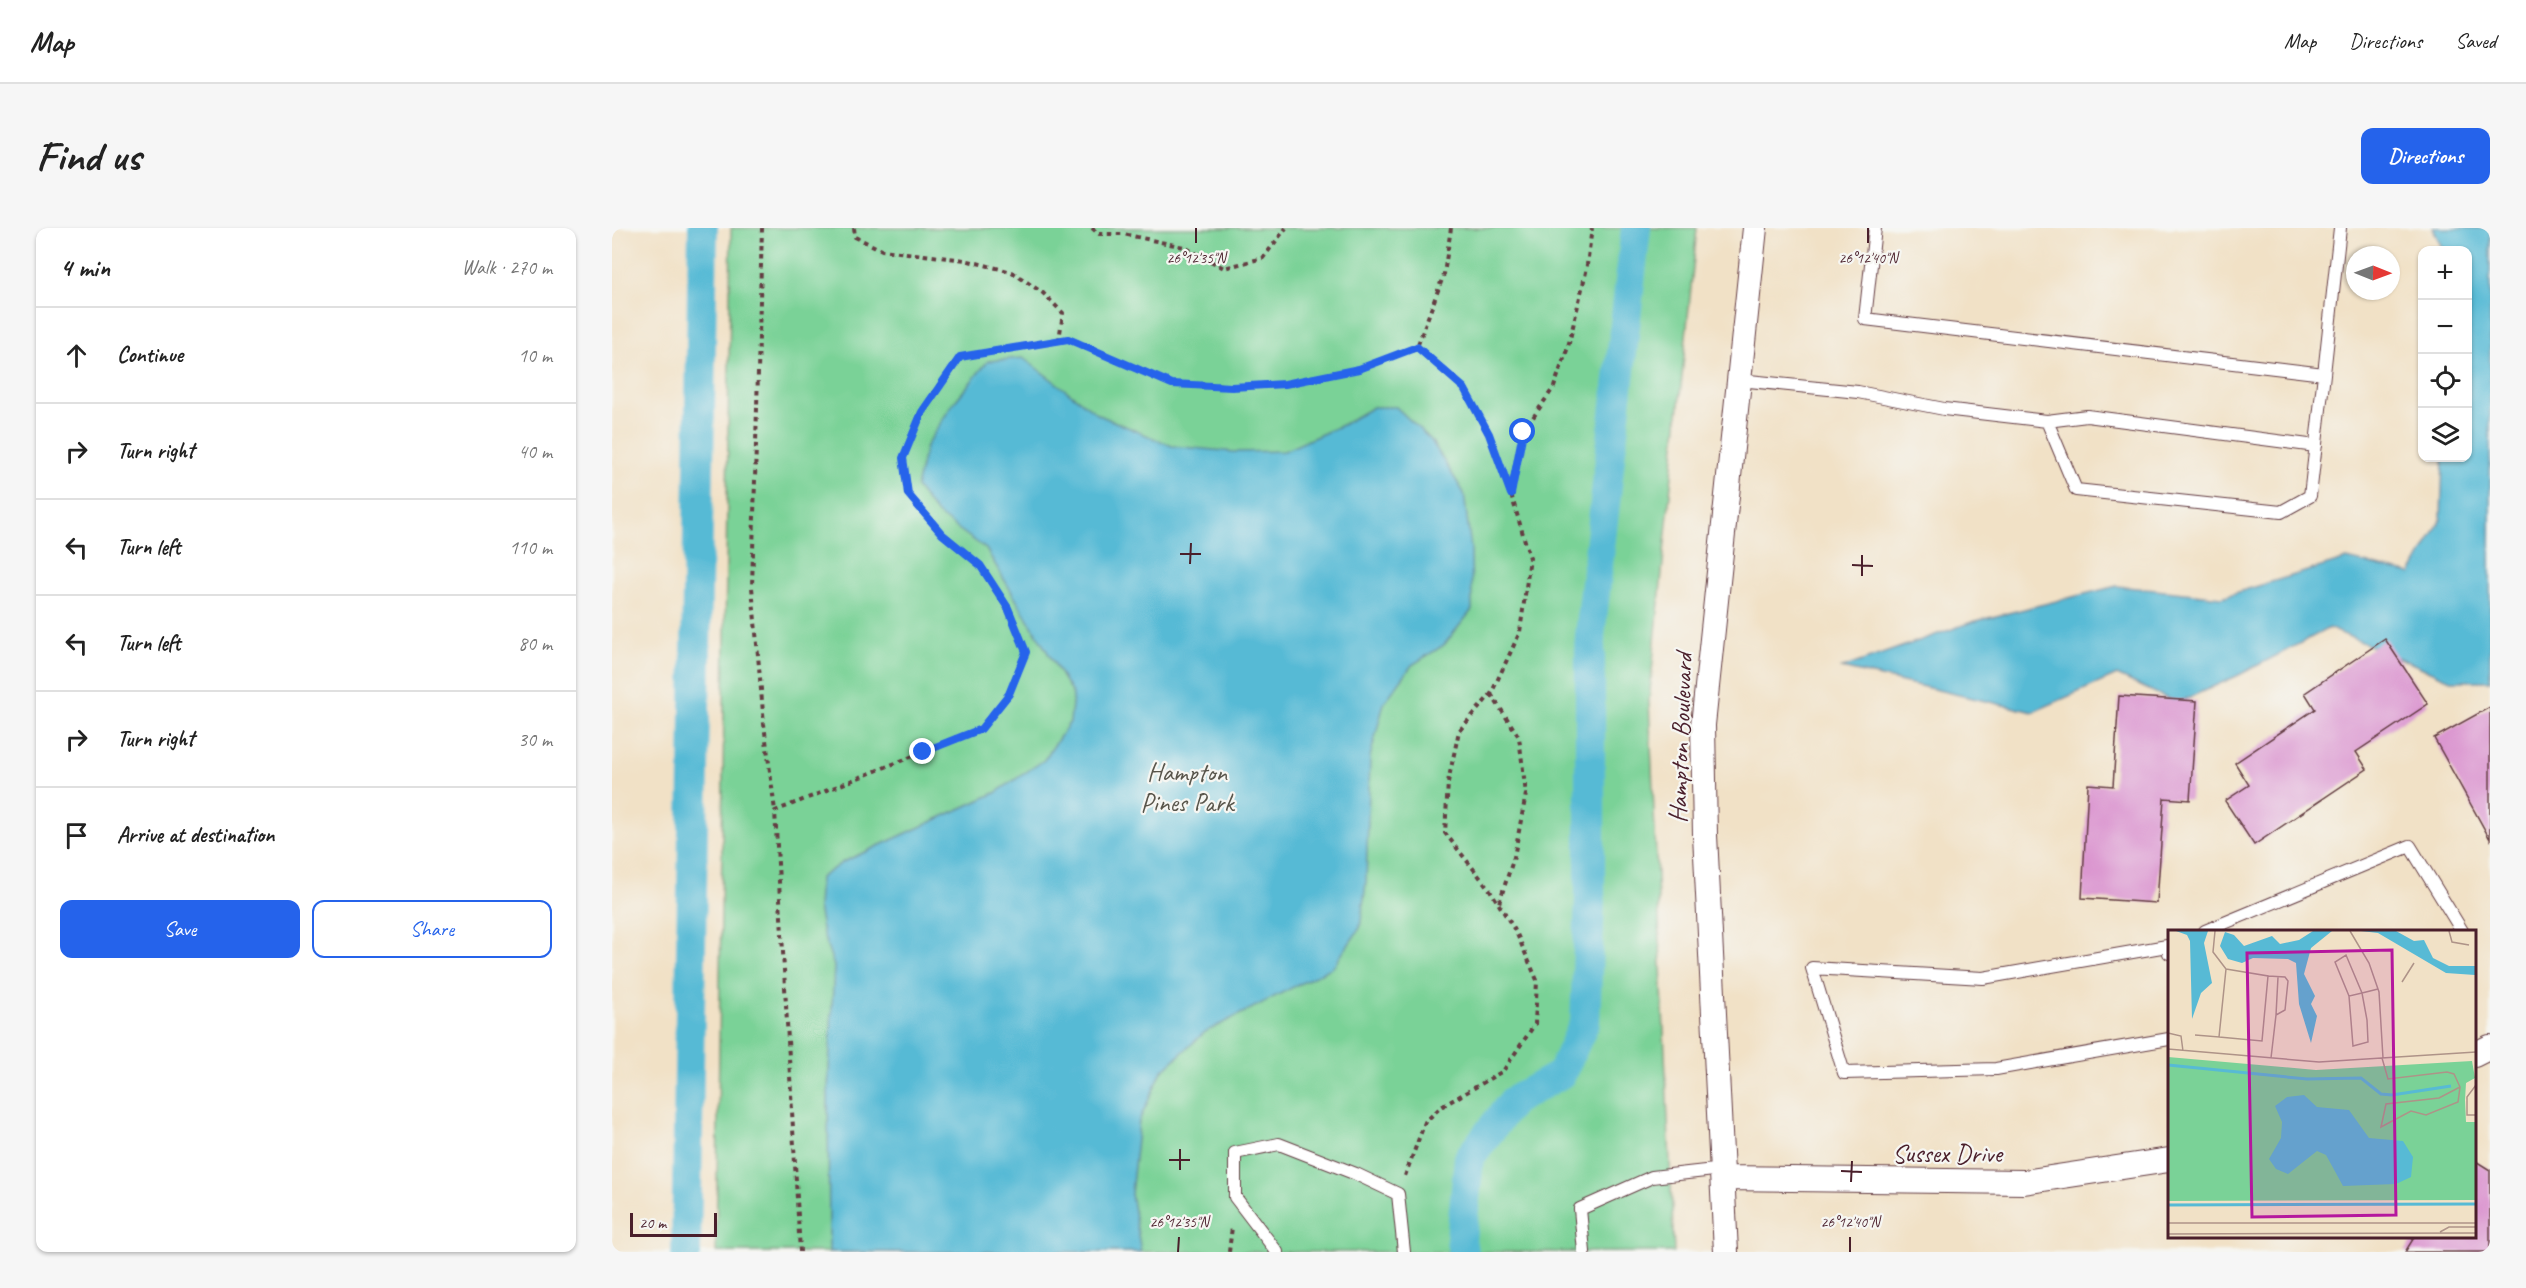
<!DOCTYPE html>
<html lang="en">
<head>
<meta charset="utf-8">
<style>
  body { margin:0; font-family:Caveat,sans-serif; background:#f6f6f6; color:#222 }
  .controls { position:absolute; right:18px; top:18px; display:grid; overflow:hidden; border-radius:12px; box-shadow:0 2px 4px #0004 }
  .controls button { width:54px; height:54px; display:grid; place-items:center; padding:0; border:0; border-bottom:2px solid #e0e0e0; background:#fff; color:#222; font:30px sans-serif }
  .compass { position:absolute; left:1734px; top:18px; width:54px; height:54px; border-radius:50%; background:#fff; box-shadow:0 2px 4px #0004; rotate:91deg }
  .scale { position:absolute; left:18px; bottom:15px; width:87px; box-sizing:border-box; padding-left:6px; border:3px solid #4a1f2b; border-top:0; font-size:16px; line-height:21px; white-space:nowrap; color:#4a1f2b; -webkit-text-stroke:4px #f6f6f2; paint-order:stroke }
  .stop { position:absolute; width:18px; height:18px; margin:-14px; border:4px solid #2563eb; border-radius:50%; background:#fff }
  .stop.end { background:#2563eb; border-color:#fff; box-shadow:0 2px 6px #0008 }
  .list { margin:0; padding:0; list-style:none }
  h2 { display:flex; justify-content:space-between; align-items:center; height:78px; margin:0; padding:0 24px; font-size:26px }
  h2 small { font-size:20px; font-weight:400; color:#767676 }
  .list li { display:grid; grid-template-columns:39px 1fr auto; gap:18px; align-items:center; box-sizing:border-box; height:96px; padding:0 24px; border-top:2px solid #e0e0e0 }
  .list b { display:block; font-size:22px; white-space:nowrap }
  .list em { font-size:20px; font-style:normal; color:#767676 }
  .actions { display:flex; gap:12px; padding:18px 24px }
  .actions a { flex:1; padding:14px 0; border:2px solid #2563eb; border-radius:12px; text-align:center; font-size:21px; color:#2563eb }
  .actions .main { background:#2563eb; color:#fff }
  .icon { flex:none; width:33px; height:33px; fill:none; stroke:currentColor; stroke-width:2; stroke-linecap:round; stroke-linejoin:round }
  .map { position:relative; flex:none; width:1878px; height:1024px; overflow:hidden; border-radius:12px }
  header { display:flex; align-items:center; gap:36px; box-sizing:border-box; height:84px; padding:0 30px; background:#fff; border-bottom:2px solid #e0e0e0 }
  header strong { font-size:28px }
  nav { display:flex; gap:33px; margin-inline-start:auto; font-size:21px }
  .intro { display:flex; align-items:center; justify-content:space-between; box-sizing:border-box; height:144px; padding:0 36px }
  h1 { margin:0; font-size:42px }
  .button { padding:15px 27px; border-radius:12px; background:#2563eb; color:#fff; font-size:21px; font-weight:700 }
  main { display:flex; gap:36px; padding:0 36px }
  aside { flex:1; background:#fff; border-radius:12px; box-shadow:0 2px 4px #0004 }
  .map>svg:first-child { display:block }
</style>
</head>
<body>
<header>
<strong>Map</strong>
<nav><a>Map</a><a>Directions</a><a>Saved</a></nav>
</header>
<div class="intro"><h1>Find us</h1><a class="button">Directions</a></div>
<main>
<aside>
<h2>4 min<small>Walk · 270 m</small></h2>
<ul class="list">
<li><svg class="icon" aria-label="ahead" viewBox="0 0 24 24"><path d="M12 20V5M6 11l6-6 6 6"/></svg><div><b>Continue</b></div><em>10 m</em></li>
<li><svg class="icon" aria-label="right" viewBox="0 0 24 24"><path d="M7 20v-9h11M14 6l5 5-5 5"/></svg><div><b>Turn right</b></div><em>40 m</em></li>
<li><svg class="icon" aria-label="left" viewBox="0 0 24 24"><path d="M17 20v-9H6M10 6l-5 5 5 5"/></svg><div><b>Turn left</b></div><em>110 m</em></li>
<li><svg class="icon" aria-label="left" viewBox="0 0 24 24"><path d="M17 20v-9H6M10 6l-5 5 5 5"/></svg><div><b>Turn left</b></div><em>80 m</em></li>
<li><svg class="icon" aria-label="right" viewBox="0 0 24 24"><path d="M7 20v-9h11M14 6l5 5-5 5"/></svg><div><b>Turn right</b></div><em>30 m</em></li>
<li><svg class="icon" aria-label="arrive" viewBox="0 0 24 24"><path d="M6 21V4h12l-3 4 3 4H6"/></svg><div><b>Arrive at destination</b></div></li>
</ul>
<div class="actions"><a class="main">Save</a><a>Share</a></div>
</aside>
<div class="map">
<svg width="1878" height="1024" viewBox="0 0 1878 1024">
  <rect width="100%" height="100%" fill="#f6f6f2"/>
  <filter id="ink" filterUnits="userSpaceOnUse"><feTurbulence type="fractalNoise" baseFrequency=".0167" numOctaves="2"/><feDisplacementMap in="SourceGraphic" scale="12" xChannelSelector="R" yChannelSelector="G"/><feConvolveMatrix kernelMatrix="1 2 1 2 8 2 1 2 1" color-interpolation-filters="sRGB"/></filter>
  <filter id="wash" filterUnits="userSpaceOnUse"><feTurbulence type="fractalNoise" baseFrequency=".008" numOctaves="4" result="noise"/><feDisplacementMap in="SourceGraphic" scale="24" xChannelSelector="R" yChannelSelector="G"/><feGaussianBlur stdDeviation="1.35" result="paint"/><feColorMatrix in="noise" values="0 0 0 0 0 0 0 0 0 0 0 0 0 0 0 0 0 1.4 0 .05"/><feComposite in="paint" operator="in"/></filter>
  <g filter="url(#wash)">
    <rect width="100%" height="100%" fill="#f1e1c6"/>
    <path fill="#7ad297" stroke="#627861" stroke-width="1.5" d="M119,0H1085L1037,473L1062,1024H104Z"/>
    <path fill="#57bad5" stroke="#506c80" stroke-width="1.5" d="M1821,0H1878V453H1841L1717,400L1627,447L1565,475L1505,447L1421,484L1230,440L1360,394L1505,358L1610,369L1735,331L1799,346L1829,291L1831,230H1856V22H1831Z
      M411,130L487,187L560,218L623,224L672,223L730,197L761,179H784L819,212L852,265L859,321L860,382L832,417L800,437L772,475L758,529L754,655L748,700L721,739L593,804L550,843L527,893L519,966L529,1024H217L216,862L222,738L211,706L206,679L208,650L231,634L383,565L432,532L458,494L461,467L374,321L324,285L304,259L314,218L340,177L376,133Z"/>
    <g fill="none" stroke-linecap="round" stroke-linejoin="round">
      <path stroke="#57bad5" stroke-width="30" d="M74,1024L91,0
        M851,1024L849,1012L857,930L901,873L949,846L973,794L978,669V408L1024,0"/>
    </g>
    <g id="blocks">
      <path fill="#db97d0" d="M1773,411L1816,476L1744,524L1755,541L1642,617L1613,573L1637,557L1623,535L1703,481L1693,465Z
        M1507,468L1585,473L1578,572L1552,570L1545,675L1470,670L1476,556L1501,558Z
        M1878,479V611L1822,510Z
        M1862,932L1878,942V1024H1793L1803,1008H1862Z"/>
    </g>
  </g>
  <g filter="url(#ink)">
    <use href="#blocks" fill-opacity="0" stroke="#633c42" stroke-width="1.5"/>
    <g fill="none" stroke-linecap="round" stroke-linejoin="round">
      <g stroke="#633c42" stroke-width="14">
        <path id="lane" d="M1263,0L1253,91L1712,146L1728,0
          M1127,152L1246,164L1332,181L1435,193L1464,262L1669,284L1698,268L1712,146
          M1435,193L1475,188L1704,218
          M1593,703L1798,618L1850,703
          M1557,725L1555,718L1371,750L1200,740L1232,845L1384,841L1557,811
          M665,1024L623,969V925L667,916L744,946L786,966L792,1024
          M972,1024L968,981L1040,949L1111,941"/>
      </g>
      <g stroke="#633c42" stroke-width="26">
        <path id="street" d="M1862,827L1878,819
          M1111,950L1412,954L1557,932
          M1114,1024L1093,607L1091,497L1143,0"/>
      </g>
      <path stroke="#633c42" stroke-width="4" stroke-dasharray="4.5 4.5" stroke-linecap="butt" d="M150,0L140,359L152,496L163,583
        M242,0L243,9L270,22L353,32L400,44L431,65L451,85L447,112
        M480,0L487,6H511L572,19L612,40L651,30L674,0
        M899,266L911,204L942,159L956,119L974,44L980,0
        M879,466L907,509L914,566L902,629L887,675
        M793,948L813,894L829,879L891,843L923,796L925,752L904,704L878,662L833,605L836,554L847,503L879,466L908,404L918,330L899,266L877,206L852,160L805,119
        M188,1024L163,583L369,501L397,466L414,424L396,380L368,337L330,306L295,266L291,230L310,184L348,129L456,111L560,156L620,159L673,156L747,141L805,119L832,46L839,0
        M617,1024L620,999"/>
      <use href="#lane" stroke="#fff" stroke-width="12"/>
      <use href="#street" stroke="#fff" stroke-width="24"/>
    </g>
  </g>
  <g fill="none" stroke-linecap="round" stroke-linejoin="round" filter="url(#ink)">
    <path stroke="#2563eb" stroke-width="8" d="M311,524L369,501L397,466L414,424L396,380L368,337L330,306L296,266L291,230L310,184L348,129L456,111L560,156L620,159L673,156L747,141L805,119L852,160L877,206L899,266L911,204"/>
  </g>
  <path fill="none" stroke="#4a1f2b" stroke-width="2" d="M584,15V0M1256,15V0M568,326H589M578,336L579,315M1240,337L1261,338M1250,348V327M557,932H578M568,942V921M1229,943L1250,944M1239,954L1240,933M566,1024L567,1009M1238,1024V1009"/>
  <g text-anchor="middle" stroke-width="4.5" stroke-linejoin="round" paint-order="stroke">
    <g font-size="26" fill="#4a1f2b" stroke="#f6f6f2">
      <text transform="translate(1068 510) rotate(-88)" y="9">Hampton Boulevard</text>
      <text x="1335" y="934">Sussex Drive</text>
    </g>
    <g font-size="26" fill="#58554b" stroke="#f6f6f2">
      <text x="575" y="553">Hampton<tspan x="575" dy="30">Pines Park</tspan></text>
    </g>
  </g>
  <g transform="translate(1556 702)">
    <rect width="308" height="308" fill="#f1e1c6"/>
    <path d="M0,127L148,140L304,131L307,148L298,153L297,170L298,192H307V270L0,271Z" fill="#7ad297"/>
    <path d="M8,1H40L36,13L44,53L33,63L24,89L22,11L19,5ZM145,1H164L143,18L136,44L147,66L143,74L149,86L143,113L131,74L128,33L120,29L85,28L74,33L60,29L52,16L57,2L66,5L76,16L104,6L112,14L131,10ZM193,1H228L246,11L256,10L265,28L281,36H307V45L278,43L210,3ZM136,165L149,177L181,180L201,208L235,211L245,227L243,247L228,254L175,256L158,225L149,221L120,244L108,239L101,229L113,208L114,192L107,176L119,167Z" fill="#57bad5"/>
    <path fill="none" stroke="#57bad5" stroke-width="3" d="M0,135L139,149L193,148L213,164L224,165L283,156M0,275L308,274"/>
    <path fill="none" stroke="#ae9388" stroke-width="1.5" d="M182,1L201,33L211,62L215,128M281,1L284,12L301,15M0,41V64M100,46L117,47L120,51L117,80L108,85L103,128M234,52L246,33M181,66L167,32L178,25L194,63L199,90L200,112L185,116L181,66L194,63L210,59M108,85L110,47M0,103L13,106L15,121M27,105L51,107L58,39L45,22L47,1M51,107L94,111L100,46L58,39M0,119L151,132L308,122M214,128L220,149L279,142L286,144L292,157L290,172L258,185L243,181L213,197L218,174L271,168L292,157M308,155L299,167V185H308M0,293H308M272,302L281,297H308M0,304L308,303"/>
    <path fill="#b5179e" fill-opacity="0.15" stroke="#b5179e" stroke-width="3" d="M224,20L228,285L84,287L79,23Z"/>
    <rect width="308" height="308" fill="none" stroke="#4a1f2b" stroke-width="3"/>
  </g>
  <g font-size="15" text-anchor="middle" fill="#4a1f2b" stroke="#f6f6f2" stroke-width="4.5" stroke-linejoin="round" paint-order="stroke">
    <text x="584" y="35">26°12'35"N</text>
    <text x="1256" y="35">26°12'40"N</text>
    <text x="567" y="999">26°12'35"N</text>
    <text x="1238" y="999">26°12'40"N</text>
  </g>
</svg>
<div class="controls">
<button>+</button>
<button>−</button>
<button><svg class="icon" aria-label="locate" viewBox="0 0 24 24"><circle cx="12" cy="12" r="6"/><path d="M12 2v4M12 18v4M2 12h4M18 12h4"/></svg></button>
<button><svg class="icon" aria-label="layers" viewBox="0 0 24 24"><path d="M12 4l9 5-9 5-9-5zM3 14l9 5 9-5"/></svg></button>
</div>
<svg class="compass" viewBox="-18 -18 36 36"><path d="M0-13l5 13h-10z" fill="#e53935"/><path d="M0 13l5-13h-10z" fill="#767676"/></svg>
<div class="scale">20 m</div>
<div class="stop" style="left:911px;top:204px"></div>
<div class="stop end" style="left:311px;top:524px"></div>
</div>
</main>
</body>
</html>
